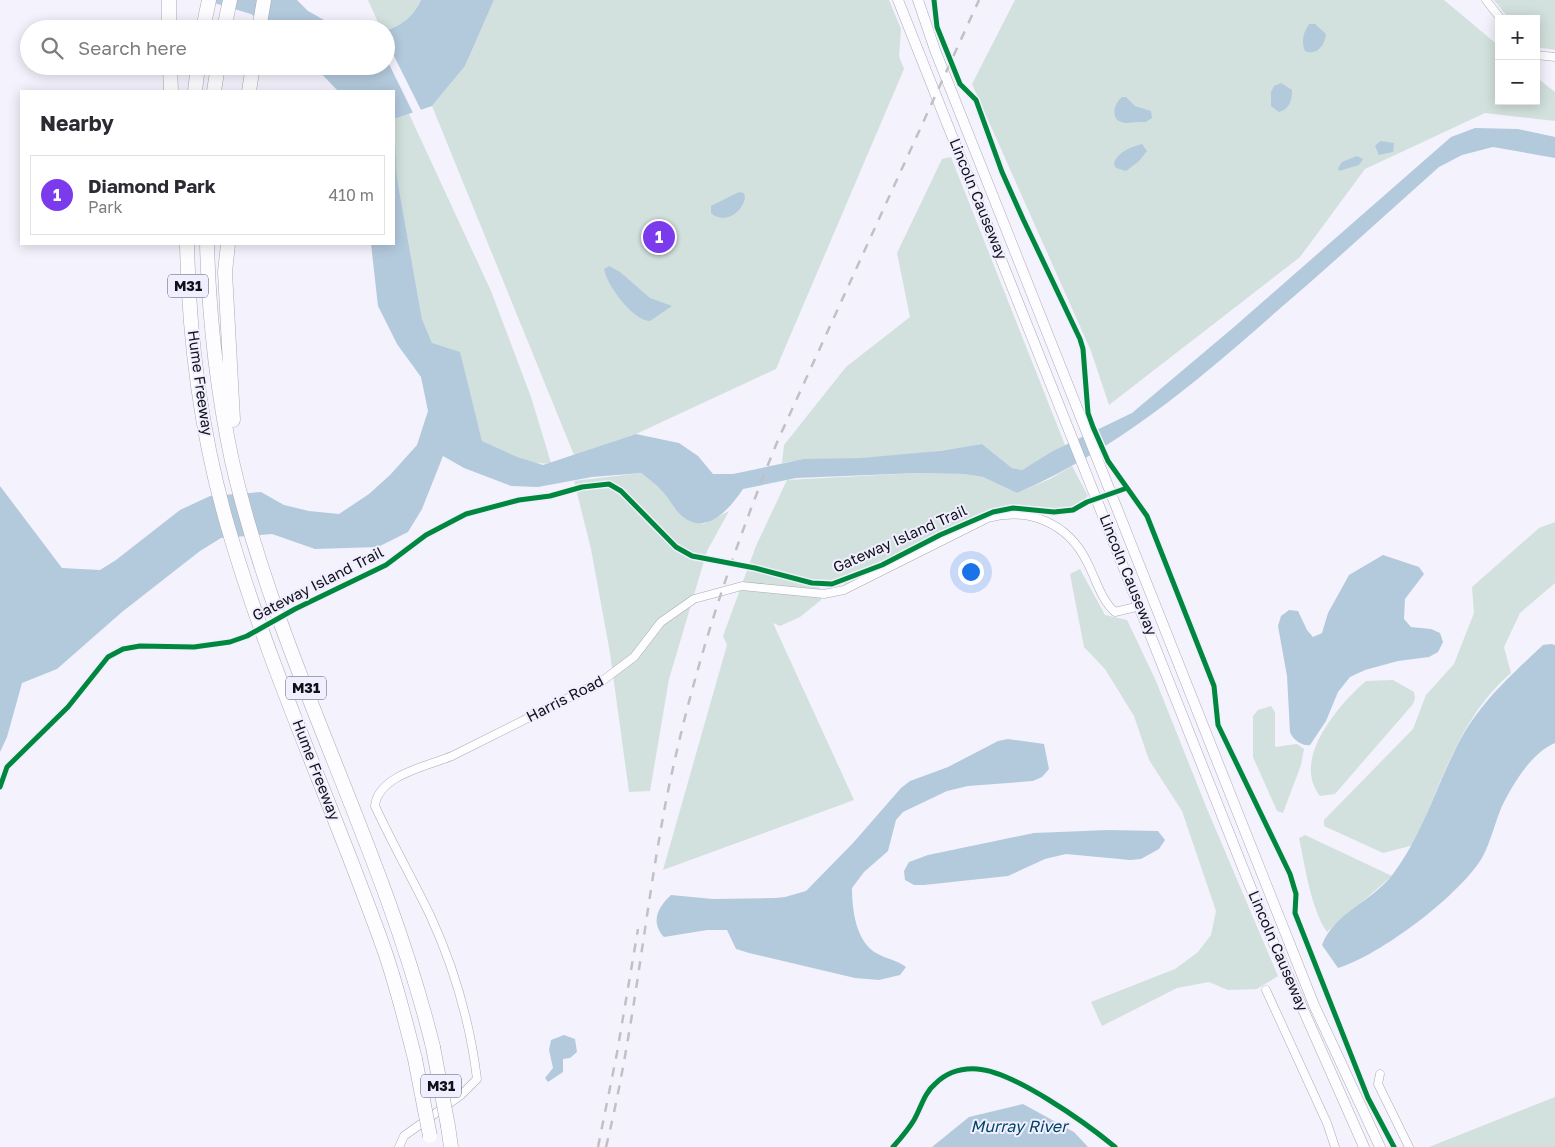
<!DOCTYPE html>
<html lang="en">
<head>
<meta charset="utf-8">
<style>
  body { margin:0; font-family:"Golos Text",sans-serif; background:#f7f7f7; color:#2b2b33 }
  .controls { position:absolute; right:15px; top:15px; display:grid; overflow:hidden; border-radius:0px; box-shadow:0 2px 12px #0003 }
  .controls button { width:45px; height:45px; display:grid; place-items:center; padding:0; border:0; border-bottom:1px solid #e1e1e2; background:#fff; color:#2b2b33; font:25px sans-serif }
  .you { position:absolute; left:970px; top:571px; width:18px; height:18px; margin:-12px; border:4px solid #fff; border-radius:50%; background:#1a73e8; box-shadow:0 0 0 8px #1a73e833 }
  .badge { display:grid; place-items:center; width:32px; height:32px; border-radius:50%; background:#7c3aed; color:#fff; font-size:16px; font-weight:700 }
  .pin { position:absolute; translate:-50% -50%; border:2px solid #fff; box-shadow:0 1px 5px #0006 }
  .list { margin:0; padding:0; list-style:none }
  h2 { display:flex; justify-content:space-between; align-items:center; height:65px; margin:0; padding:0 20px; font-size:21px }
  h2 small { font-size:16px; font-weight:400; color:#7c7c81 }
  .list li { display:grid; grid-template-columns:32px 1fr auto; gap:15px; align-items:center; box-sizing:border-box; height:80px; margin:0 10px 10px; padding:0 10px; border:1px solid #e1e1e2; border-radius:0px }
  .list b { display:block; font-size:19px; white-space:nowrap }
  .list p { margin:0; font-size:16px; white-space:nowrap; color:#7c7c81 }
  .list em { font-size:16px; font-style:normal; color:#7c7c81 }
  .icon { flex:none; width:28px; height:28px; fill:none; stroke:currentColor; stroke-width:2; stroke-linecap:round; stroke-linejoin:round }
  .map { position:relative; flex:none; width:1555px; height:1147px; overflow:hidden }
  .search { position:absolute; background:#fff; box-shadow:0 2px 12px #0003; left:20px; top:20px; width:375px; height:55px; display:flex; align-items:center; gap:12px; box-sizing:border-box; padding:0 18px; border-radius:28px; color:#7c7c81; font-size:19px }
  .panel { position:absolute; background:#fff; box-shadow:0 2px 12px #0003; left:20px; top:90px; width:375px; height:155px; border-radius:0px }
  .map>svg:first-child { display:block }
</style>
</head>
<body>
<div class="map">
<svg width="1555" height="1147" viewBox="0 0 1555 1147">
  <rect width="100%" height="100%" fill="#f4f2fc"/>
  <path fill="#d2e1dd" d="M368,0H421C413,17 403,24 386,31V29H381Z
    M494,0H889L901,29L899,56L904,69L776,369L636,434L574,455L432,106L465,66Z
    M1015,0H1444L1499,46V101H1536V77L1555,92V121L1485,113L1365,169L1300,257L1109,405L1091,351L972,84Z
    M1494,0H1555V50L1536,47V19H1509Z
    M409,114L491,291L531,397L551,463C527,466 503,451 482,441L474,411L432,343L422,319L397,178L394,119Z
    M951,157L1065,445L1022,470L1012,468L982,444C942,451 903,456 863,458C835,460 809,458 782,463L784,445L846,367L910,317L897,253L942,159Z
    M1072,466L1088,496L1073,508L1049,510L1022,506L973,522L846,584L820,587L821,600L800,617L780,626L773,623L854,800L663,870L727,645L723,636L756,546L787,480L918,473L964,474L983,477L1017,493L1050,479Z
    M641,473L662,490L681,515L704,524L729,511L707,551L669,679L650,791L629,792L610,653L591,549L574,481Z
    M1555,522V583L1520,613L1504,647L1511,673C1461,715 1439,787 1414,845L1383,853L1324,826V820L1413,729L1426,695L1454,664L1474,613L1472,587L1539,528Z
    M1080,569L1105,615L1127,620L1156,681L1207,809L1278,976L1257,989L1228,990L1209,982L1177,988L1102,1026L1091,1002L1175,969L1198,952L1211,935L1216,911L1182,811L1149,760L1134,716L1105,669L1084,647L1070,574Z
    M1393,680L1414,692L1415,698L1413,704L1335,794L1320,796C1291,760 1338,705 1366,681Z
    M1271,706L1275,712V747L1297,744L1304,749L1301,765L1283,813L1277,811L1253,757V716L1258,710Z
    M1305,835L1392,876L1327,932C1311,909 1305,866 1299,838Z
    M1555,1097V1147H1429Z"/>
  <path fill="#b3cadd" d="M204,0H297L308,11L340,29H274L251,14Z
    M421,0H494L465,66L432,106L394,119L397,178L422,319L432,343L460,352L482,441L517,457L543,465L636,434L679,443L698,456L713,474H733L804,459L861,458L939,451L982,444L1012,468L1022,470L1053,451L1132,413L1234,327L1451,137L1475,128L1518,129L1555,137V158L1493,147L1462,155L1439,167C1385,215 1332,264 1277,311C1197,382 1116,450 1017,493L983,477L964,474L918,473L796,478L743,489C730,508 707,537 682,516C674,509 669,498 662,491C656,484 648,479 641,473L592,477L538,487L511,486L464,468L443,456L422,509L408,532L378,547L315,549L272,534L221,538L200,551L122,612L57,669L22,683L7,737L0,752V486L62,568L100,570L116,560L180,510L210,496L261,492L284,505L309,511L339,514L369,494L390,475L417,445L428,411L421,377L397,344L378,306L371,244H394V91H338L314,66H386V31C403,24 413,17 421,0Z
    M1309,24H1315L1326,34C1325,45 1317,56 1305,51C1301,41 1303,33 1309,24Z
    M1281,83L1292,90C1292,100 1290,109 1279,112L1271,106V92L1274,86Z
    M1122,97H1126L1135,106L1151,111L1152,118L1146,122C1139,122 1133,122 1127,123C1109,123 1113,104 1122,97Z
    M1380,141L1394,143L1393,152L1379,155L1375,146Z
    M1142,144L1147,151L1139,161L1126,171L1116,168L1114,164C1117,152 1131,147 1142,144Z
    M1357,156L1363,159L1359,165L1339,171L1338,168L1342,162Z
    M739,192L744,193L745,198C742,213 724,225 711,213V206Z
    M609,266L620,272L650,298L672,306L650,321C633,321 606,284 604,269Z
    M1383,555L1419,567L1424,574L1405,599L1404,619L1411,627L1431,629L1440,633L1443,642L1438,652L1429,657L1398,661L1365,670L1350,677L1338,692L1326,721L1310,745C1303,747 1292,739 1290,732L1287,676L1278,626L1281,616L1289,610L1298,611L1307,630L1313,637L1322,633L1328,613L1349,575Z
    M1551,644L1555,645V743C1531,753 1513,784 1502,806C1495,822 1491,841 1483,856C1462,894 1379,956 1338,968L1322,945C1334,913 1373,901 1393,874C1421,837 1434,793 1454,752C1476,706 1507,679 1543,645Z
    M1008,739L1044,744L1049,769L1042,777L1033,781L968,786L947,791L903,812L896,820L888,851L864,872L852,888C852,910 856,943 878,954C887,959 897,960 906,967L900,975L879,980L855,978L749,953L736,949L727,930H707L664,937C650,922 658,907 671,895L713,899L775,898L785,897L806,891L853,843L901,788L910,781L948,767L998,741Z
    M1108,830L1158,831L1165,840L1159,849L1141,859L1130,860L1066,854L1045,859L1008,876L924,885H914L905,880L904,871L909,862L928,855L1034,833Z
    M564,1035L575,1039L577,1052L570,1058L563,1059V1072L548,1082L545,1078L553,1068L549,1050L551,1040Z
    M1023,1104L1074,1132L1088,1147H932L969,1117Z"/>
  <path fill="#f4f2fc" d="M386,40L422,112L414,115L386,58Z"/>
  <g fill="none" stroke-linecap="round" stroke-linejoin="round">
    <g stroke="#acaab3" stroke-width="9">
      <path id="minor" d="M1486,0L1501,19
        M1536,55L1555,57
        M1266,990L1327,1123L1335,1147
        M1380,1074L1378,1084L1409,1147
        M399,1147L404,1136L461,1095L477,1079C470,1022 454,967 430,915C412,878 392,843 375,806C378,775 428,766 452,756L602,681L634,657L661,622L694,599L742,586L824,594L844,590L988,518C1029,507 1068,523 1087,562C1096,579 1101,600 1115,612L1140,606"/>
    </g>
    <g stroke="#acaab3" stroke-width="11">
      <path id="secondary" d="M898,0L1264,921L1364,1147
        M918,0L935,50L1314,1005L1380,1147"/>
    </g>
    <g stroke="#acaab3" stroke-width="15">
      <path id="motorway" d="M169,0V29
        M203,29L209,0
        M224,29L230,0
        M259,29L264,0
        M170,66L171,91
        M195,91L198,66
        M214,91L218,66
        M249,91L253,66
        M187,244C189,339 201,435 228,527C270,672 335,810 385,952C397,987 406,1023 415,1059
        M207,244C209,317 217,390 232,461C278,663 384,846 433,1047
        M228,244L225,272L233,420
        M448,1126L451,1147"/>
    </g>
    <use href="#minor" stroke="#fdfdff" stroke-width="8"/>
    <use href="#secondary" stroke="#fdfdff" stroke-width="10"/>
    <use href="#motorway" stroke="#fdfdff" stroke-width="14"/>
    <path stroke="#c1c0c3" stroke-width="2.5" stroke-dasharray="9 9" stroke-linecap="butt" d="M598,1147L617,1053L638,929
      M606,1147C634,1033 644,916 666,801C691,676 730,557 778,440L979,0"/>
    <g stroke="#acaab3" stroke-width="15" stroke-linecap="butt">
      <path id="motorway-bridge" d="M433,1047L448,1126
        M415,1059L430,1136"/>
    </g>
    <use href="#motorway-bridge" stroke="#fdfdff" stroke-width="14"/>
    <g stroke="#f0efff" stroke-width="8">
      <path id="cycleway" d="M934,0L937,27L960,84L976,100L1002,172L1023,219L1080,339L1083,349L1088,413L1093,427L1108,461L1147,516L1214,686L1218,725L1290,874L1296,894L1295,913L1368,1098L1394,1147
        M0,787L7,767L68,707L108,657L123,649L140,646L194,647L230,642L247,636L295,609L386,565L426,535L466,514L519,500L550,496L582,487L609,484L621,491L676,547L692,556L755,568L812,583L832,584L882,565L940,535L993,512L1013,508L1054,512L1073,510L1087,502L1127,488
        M893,1147C901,1138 908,1130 914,1120C921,1108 924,1093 935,1084C946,1073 961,1068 977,1069C1013,1071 1086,1123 1115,1147"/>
    </g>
    <use href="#cycleway" stroke="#00873e" stroke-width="5"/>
  </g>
  <g text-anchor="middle" stroke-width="4" stroke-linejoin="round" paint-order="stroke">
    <g fill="#f0efff" stroke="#55535e" stroke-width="1">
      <rect x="168" y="274.5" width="40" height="23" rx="4"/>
      <rect x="286" y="676.5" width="40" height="23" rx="4"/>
      <rect x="421" y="1074.5" width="40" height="23" rx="4"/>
    </g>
    <g font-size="14" font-weight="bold" fill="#121019">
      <text x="188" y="291">M31</text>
      <text x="306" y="693">M31</text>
      <text x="441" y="1091">M31</text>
    </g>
    <g font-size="15" fill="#121019" stroke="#f0efff">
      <text transform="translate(978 199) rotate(68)" y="5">Lincoln Causeway</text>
      <text transform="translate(200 383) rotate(82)" y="5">Hume Freeway</text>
      <text transform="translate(900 539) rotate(-24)" y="5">Gateway Island Trail</text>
      <text transform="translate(1128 575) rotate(68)" y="5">Lincoln Causeway</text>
      <text transform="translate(318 584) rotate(-27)" y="5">Gateway Island Trail</text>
      <text transform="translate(565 699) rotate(-27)" y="5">Harris Road</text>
      <text transform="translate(316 770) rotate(69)" y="5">Hume Freeway</text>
      <text transform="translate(1278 951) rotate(67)" y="5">Lincoln Causeway</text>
    </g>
    <g font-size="16" font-style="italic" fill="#024363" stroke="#f0efff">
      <text x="1019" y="1132">Murray River</text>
    </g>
  </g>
</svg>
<div class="controls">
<button>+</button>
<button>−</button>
</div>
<div class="you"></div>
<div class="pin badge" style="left:659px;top:237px">1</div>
<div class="search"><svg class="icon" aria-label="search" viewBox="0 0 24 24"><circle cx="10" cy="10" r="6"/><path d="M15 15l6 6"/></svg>Search here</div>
<section class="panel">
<h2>Nearby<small></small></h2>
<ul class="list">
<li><span class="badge">1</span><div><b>Diamond Park</b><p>Park</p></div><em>410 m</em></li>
</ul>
</section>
</div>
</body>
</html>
